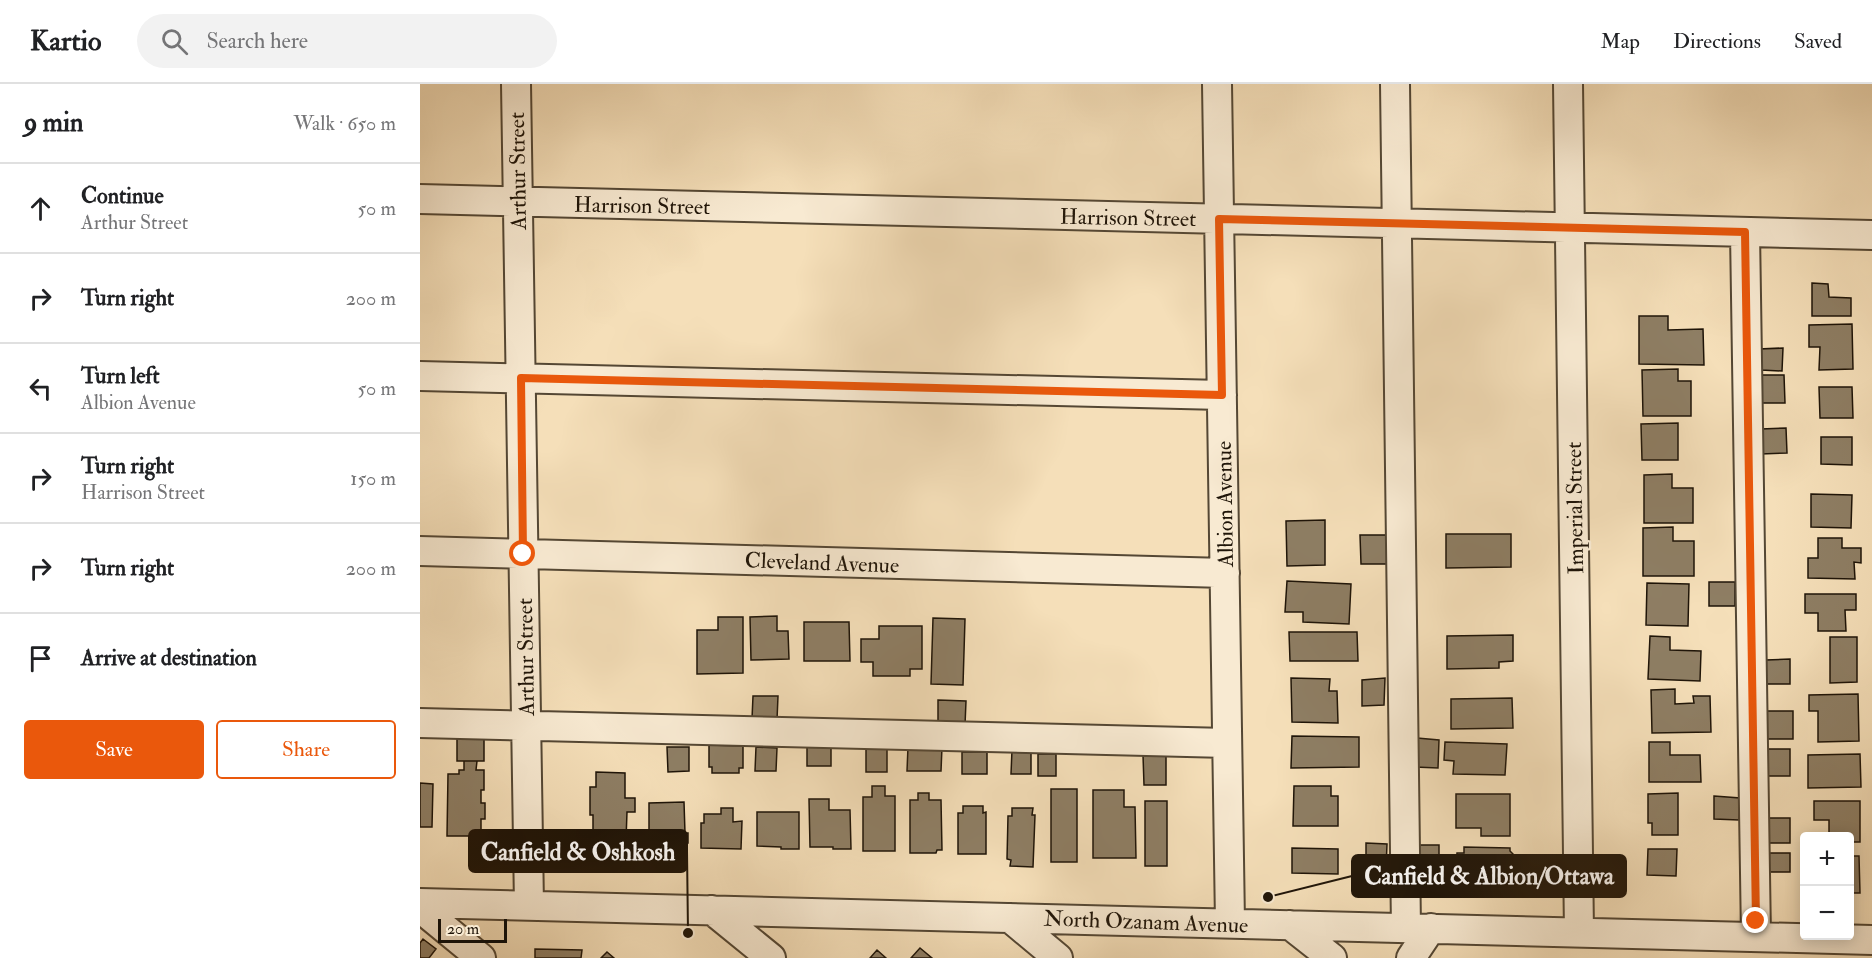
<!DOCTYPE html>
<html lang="en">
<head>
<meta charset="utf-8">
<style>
  body { margin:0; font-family:"IM FELL Double Pica",serif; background:#f2f2f2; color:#202124 }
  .controls { position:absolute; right:18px; bottom:18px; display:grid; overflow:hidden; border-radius:6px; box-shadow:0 3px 15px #0003 }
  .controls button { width:54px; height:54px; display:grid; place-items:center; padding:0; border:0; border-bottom:2px solid #e0e0e0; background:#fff; color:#202124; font:30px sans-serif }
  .scale { position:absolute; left:18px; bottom:15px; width:69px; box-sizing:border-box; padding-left:6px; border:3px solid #1e1408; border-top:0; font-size:16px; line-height:21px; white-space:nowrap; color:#1e1408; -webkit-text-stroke:4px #f8ead2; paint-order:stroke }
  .stop { position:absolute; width:18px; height:18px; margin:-14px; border:4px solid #ea580c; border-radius:50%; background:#fff }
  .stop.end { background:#ea580c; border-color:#fff; box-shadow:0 2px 6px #0008 }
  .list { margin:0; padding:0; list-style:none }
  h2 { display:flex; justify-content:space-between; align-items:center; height:78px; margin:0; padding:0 24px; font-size:26px }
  h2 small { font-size:20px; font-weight:400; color:#757577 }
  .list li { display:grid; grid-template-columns:39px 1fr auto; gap:18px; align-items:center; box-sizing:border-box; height:90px; padding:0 24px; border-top:2px solid #e0e0e0 }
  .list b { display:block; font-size:22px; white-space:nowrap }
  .list p { margin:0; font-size:20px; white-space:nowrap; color:#757577 }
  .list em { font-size:20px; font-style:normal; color:#757577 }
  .actions { display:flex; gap:12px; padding:18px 24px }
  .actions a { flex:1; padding:14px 0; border:2px solid #ea580c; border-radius:6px; text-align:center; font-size:21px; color:#ea580c }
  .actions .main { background:#ea580c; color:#fff }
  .icon { flex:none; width:33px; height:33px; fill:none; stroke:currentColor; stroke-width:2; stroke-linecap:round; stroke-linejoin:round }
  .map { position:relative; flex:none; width:1452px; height:874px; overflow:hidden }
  header { display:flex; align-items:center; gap:36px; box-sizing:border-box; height:84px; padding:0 30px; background:#fff; border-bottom:2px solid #e0e0e0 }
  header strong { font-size:28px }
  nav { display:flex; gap:33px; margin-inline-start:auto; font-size:21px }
  .search { width:420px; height:54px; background:#f2f2f2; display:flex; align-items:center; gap:15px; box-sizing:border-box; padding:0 21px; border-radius:33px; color:#757577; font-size:22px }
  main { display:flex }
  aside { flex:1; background:#fff }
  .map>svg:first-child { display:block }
</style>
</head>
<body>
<header>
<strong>Kartio</strong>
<div class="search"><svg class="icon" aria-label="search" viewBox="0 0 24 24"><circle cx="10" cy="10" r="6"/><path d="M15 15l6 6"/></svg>Search here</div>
<nav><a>Map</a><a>Directions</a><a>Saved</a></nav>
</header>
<main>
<aside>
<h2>9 min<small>Walk · 650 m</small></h2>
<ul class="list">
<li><svg class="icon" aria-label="ahead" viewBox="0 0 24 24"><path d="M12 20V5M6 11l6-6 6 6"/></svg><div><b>Continue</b><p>Arthur Street</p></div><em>50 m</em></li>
<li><svg class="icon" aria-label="right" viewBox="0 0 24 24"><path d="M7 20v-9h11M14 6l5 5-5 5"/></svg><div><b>Turn right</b></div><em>200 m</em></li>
<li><svg class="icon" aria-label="left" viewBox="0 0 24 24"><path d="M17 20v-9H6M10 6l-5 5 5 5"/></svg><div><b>Turn left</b><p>Albion Avenue</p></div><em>50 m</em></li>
<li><svg class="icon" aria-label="right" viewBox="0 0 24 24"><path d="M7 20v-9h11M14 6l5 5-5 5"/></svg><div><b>Turn right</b><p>Harrison Street</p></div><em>150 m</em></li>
<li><svg class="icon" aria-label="right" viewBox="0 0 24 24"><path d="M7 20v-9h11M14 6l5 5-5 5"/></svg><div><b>Turn right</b></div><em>200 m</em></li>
<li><svg class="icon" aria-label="arrive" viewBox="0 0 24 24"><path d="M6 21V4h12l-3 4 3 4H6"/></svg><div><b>Arrive at destination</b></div></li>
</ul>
<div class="actions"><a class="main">Save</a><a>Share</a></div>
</aside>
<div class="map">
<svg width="1452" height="874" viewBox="0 0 1452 874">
  <rect width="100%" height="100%" fill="#f5dfb9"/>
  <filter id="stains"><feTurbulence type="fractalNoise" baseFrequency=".00333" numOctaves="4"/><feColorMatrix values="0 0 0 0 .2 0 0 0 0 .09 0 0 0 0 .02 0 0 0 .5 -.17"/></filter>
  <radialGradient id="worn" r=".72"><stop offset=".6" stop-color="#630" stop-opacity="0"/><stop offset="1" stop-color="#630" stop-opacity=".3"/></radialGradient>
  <path fill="#8e7e64" stroke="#1e1408" stroke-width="1.5" d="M1392,199L1408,200L1409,213L1431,214V232H1392Z
    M1219,232H1248V246L1283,245L1284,281L1219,280Z
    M1432,240L1433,285L1399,286L1400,263H1389V241Z
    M1363,264L1362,287L1341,286L1339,265Z
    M1258,285V297H1271V332H1223L1222,286Z
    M1341,291H1364L1365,319H1340Z
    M1399,303H1432L1433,334H1400Z
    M1258,339V376H1222L1221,340Z
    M1366,344L1367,369L1341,370V345Z
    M1401,353H1432V381L1401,380Z
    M1252,390V404H1273V439H1224V391Z
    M1391,410L1432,411L1431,444L1391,443Z
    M905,436V481L867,482L866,437Z
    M1253,443V457H1274V492H1223V444Z
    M1026,450H1091V483L1026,484Z
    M940,451H970L971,480H941Z
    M1398,454H1422V464H1441V479L1434,478L1435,495L1388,494V474H1398Z
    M867,497L931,500L929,540L883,538V528H865Z
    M1289,498H1315V522H1289Z
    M1227,499L1269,500L1268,542L1226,541Z
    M1385,510H1436V526H1425L1426,547H1398V529H1385Z
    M357,532V547H368L369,575L331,576L330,533Z
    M298,533H323V589L277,590V546H298Z
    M513,534L545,535L543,601L511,600Z
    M384,538H429L430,577H384Z
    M459,542H502V585H490V592H453V578H441V555H459Z
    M869,548H937L938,577H870Z
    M1093,551V577L1079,578V584L1027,585V552Z
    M1230,552L1250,553V566L1281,567L1280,597L1228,595Z
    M1410,553H1437V598L1410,599Z
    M1370,575V600H1346V576Z
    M871,594L910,595L909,607H917L918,639L872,638Z
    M965,594L964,621L942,622V596Z
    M1255,605V620L1274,619L1273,612H1290L1291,648L1232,649L1231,606Z
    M1438,610L1439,657L1398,658V627H1389V611Z
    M333,612H358L357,636L332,635Z
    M1092,614L1093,644L1031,645V615Z
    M518,616L546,617L545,641H518Z
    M1347,627H1373V655H1347Z
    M872,652L939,653V683L871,684Z
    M37,653H64V677H37Z
    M997,654L1019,656L1018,684L995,683Z
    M1025,658L1087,660L1085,691L1033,690L1034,677L1024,676Z
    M1229,658H1250V671H1280L1281,698H1229Z
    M289,661L323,662V684H319V689H292V683H289Z
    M387,662H411V682H387Z
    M247,663H269V687L248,688Z
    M336,663L357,664L356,687H335Z
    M488,663H522L521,687H487Z
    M446,664H467V688H446Z
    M1348,665H1370V692H1347Z
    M592,666L611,667V690H591Z
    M542,668H567V690H542Z
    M618,670H636V692H618Z
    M1440,670L1441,703L1388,704V671Z
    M723,671H746V701H724Z
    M44,677H57L56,686H64V706H61V719H65V735H61V752H27L28,690H39V686H44Z
    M176,688L205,689V714H215V728H207L206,756H173V731H170V703H176Z
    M0,699L13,700L12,743H0Z
    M452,702H465V712H475V767H443V713H452Z
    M874,702H911V712H918V742H873Z
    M631,705H657V778H631Z
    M673,706H704V723H715L716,774H673Z
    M498,709H509V716H521L522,766H517L516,769H490V716H498Z
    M1258,709V751H1232V739H1228V710Z
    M1036,710H1090V752H1061V744H1036Z
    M1294,712L1320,714L1319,736L1294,735Z
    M389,715H409V726H430L431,765H413V763H390Z
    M725,717H747V782H725Z
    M1394,717H1440V758H1430V752H1409V736H1394Z
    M264,718L265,749H268V759L234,760V756H229V719Z
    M543,722H563V729L566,728V770H538V729H543Z
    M301,724H313V738L322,737L321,765L281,764V739H284V730H301Z
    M592,724H613L612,731H615L613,783L590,782L591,776L587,775L588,732H592Z
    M337,728H379V765H361V763L337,762Z
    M1347,734H1370V759H1347Z
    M946,759L967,760L966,785H946Z
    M997,761H1019V783L996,782Z
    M1044,763L1090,764V767L1094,771V783L1089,788V792L1046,791V785H1036L1037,769H1044Z
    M872,764L918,765V790L872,789Z
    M1228,765H1257L1256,792L1227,791Z
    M1348,769H1370V788H1348Z
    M1430,772H1439L1440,809H1430Z
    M3,855L16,865L9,874H0V859Z
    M500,864L512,874H491Z
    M115,865L162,866L161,874H115Z
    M457,866L466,874H450Z
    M187,868L194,874H181Z"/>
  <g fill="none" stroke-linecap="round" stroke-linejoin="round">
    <g stroke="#544734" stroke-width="32">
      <path id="minor" d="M96,0L109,821
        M797,0L810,839
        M975,0L986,844
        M1148,0L1159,848
        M0,115L1452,151
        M1325,148L1336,853
        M0,292L802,311
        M0,467L805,489
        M0,639L807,659
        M0,819L1452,856
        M0,824L61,874
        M292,826L351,874
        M590,834L638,874
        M870,841L912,874
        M991,874L1011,844"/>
    </g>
    <use href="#minor" stroke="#f8ead2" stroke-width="28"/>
  </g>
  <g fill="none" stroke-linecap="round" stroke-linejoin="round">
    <path stroke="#ea580c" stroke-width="8" d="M103,470L101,294L802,311L799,135L1325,148L1336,837"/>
  </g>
  <g text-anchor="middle" stroke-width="4.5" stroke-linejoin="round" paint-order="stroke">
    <g font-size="22" fill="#1e1408" stroke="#f8ead2">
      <text transform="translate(97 87) rotate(-91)" y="8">Arthur Street</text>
      <text transform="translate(222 121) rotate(1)" y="8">Harrison Street</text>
      <text transform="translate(708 133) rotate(1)" y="8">Harrison Street</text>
      <text transform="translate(804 420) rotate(-91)" y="8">Albion Avenue</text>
      <text transform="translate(1154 424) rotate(-91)" y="8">Imperial Street</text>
      <text transform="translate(402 478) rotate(2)" y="8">Cleveland Avenue</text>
      <text transform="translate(105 573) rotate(-91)" y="8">Arthur Street</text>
      <text transform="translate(726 837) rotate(2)" y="8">North Ozanam Avenue</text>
    </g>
  </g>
  <path fill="none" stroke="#1e1408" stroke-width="2" d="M268 849L267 767M848 813L932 792"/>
  <g fill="#1e1408" stroke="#f8ead2" stroke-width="2">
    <circle cx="268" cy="849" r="6"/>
    <circle cx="848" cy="813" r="6"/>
  </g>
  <g fill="#1e1408" stroke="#1e1408" stroke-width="2">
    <rect x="49" y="746" width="218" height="42" rx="6"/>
    <rect x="932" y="771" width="274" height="42" rx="6"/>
  </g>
  <g font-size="24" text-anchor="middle" font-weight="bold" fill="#fff">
    <text x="158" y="776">Canfield &amp; Oshkosh</text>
    <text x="1069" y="800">Canfield &amp; Albion/Ottawa</text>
  </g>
  <rect width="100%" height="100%" filter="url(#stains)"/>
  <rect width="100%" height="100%" fill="url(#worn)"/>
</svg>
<div class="controls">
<button>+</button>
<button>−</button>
</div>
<div class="scale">20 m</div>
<div class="stop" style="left:103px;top:470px"></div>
<div class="stop end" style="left:1336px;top:837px"></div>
</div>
</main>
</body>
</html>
